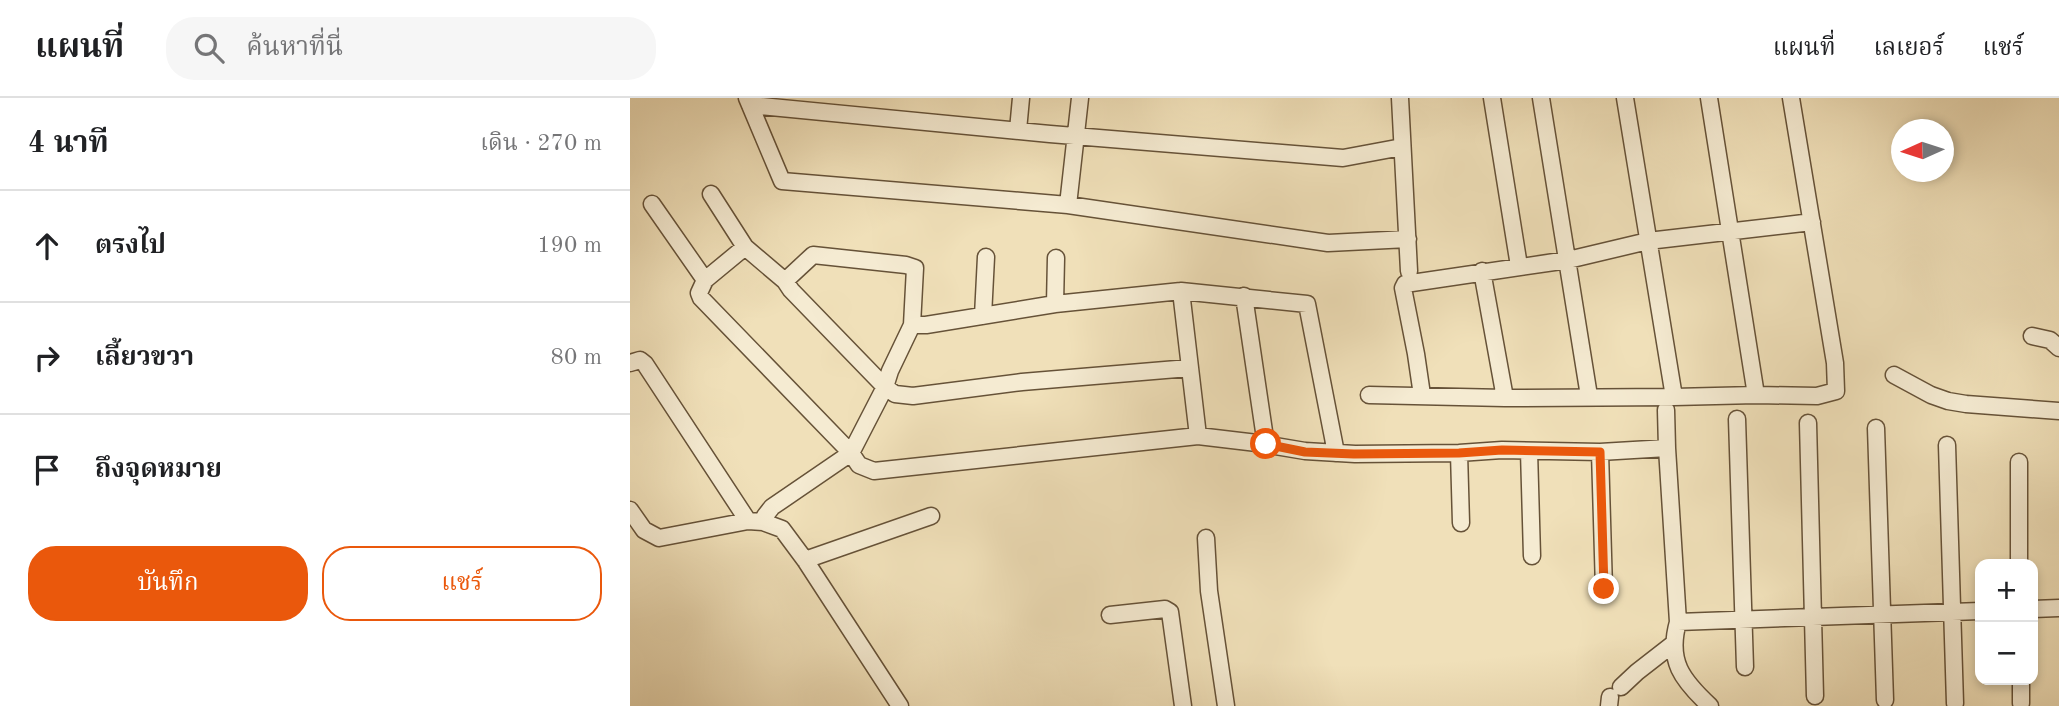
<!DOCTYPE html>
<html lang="th">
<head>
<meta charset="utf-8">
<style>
  body { margin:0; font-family:"Old Standard TT","Noto Serif Thai",serif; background:#f6f6f6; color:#202124 }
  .controls { position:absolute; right:21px; bottom:21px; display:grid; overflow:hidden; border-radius:14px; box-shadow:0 4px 10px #0003 }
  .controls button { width:63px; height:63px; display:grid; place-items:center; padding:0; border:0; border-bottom:2px solid #e0e0e0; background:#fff; color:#202124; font:35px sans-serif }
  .compass { position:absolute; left:1261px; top:21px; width:63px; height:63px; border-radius:50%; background:#fff; box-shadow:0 4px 10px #0003; rotate:267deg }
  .stop { position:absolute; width:21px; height:21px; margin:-16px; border:5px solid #ea580c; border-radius:50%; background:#fff }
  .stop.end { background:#ea580c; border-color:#fff; box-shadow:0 2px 7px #0008 }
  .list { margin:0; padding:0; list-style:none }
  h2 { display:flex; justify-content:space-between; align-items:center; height:91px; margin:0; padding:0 28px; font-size:30px }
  h2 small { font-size:23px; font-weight:400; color:#757577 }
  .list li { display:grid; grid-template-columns:46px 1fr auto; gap:21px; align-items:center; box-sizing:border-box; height:112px; padding:0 28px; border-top:2px solid #e0e0e0 }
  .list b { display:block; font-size:26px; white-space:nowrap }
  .list em { font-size:23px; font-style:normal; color:#757577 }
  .actions { display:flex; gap:14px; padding:21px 28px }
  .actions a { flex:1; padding:16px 0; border:2px solid #ea580c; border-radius:28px; text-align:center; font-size:24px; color:#ea580c }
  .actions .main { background:#ea580c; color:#fff }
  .icon { flex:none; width:38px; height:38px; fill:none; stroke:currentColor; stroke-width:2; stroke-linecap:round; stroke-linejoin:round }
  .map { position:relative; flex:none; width:1429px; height:608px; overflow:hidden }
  header { display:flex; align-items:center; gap:42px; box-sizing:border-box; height:98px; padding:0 35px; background:#fff; border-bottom:2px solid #e0e0e0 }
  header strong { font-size:33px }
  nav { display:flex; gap:38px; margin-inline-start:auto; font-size:24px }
  .search { width:490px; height:63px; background:#f6f6f6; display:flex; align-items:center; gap:18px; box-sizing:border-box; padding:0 24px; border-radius:28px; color:#757577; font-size:26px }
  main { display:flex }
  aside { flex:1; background:#fff }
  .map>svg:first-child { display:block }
</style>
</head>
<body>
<header>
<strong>แผนที่</strong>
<div class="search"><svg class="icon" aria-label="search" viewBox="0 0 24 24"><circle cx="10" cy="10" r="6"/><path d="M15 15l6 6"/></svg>ค้นหาที่นี่</div>
<nav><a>แผนที่</a><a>เลเยอร์</a><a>แชร์</a></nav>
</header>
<main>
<aside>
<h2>4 นาที<small>เดิน · 270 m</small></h2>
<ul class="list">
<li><svg class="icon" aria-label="ahead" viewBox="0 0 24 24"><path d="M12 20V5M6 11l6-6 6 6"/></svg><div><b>ตรงไป</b></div><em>190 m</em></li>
<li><svg class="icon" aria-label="right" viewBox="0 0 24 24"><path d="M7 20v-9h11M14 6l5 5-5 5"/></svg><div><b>เลี้ยวขวา</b></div><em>80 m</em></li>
<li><svg class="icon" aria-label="arrive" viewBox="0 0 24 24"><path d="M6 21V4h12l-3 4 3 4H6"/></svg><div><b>ถึงจุดหมาย</b></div></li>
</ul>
<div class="actions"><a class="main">บันทึก</a><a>แชร์</a></div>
</aside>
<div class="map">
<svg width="1429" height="608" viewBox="0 0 1429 608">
  <rect width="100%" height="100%" fill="#f0e0b9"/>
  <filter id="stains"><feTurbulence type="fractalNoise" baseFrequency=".00286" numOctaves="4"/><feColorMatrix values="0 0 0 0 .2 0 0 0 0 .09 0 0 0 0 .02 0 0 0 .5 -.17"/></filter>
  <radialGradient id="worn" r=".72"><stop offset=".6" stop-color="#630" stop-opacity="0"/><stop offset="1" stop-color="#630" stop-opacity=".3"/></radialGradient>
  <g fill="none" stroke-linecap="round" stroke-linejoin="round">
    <g stroke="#665238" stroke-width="19">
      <path id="minor" d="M117,0L152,83L438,107L698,145L778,141
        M770,0L779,173
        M862,0L889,168
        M911,0L959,298
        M995,0L1044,299
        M1079,0L1126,297
        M120,7L420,36L713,60L772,49
        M388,32L391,0
        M81,96L115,149
        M22,106L75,182L69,195L71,200L221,355L229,367L244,373L568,338L627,345L675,353L725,356L829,355L872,352L970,354L1037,350
        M438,107L450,0
        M852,173L875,300
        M75,182L115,149L155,183L161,192L255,289L265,296L283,298L392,284L559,270
        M551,193L568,338
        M614,198L636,347
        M425,206L426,160
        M353,218L356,159
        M282,227H296L425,206L551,193L677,206L706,355
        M1402,238L1420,242L1429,250
        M0,265L10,262L15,266L118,423
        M1264,277L1301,297L1318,303L1336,306L1429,313
        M739,297L875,300L1044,299L1126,297L1187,298L1206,293L1205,265L1161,0
        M792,297L786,256L773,190L775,186L938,162L1018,143L1182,124
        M1036,312L1037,350L1048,524C1037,563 1052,582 1080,608
        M1107,321L1115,569
        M1178,325L1185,598
        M1246,330L1255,602
        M1317,347L1325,605
        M899,353L902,458
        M970,354L974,491
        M829,355L831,425
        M1389,364V466
        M0,412L14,432L29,440L118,423L133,424L152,431L175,462L270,608
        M133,424L135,418L142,409L221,355L255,289L260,273L282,227L285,170L276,167L183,157L155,183
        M576,440L579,493L596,608
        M175,462L301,418
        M1403,511L1429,510
        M480,517L535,511L540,514L553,608
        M1048,524L1350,513
        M1391,582V605
        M991,589L1007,574L1043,546
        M979,608L980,599"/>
    </g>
    <use href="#minor" stroke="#f5ebd2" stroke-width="16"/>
  </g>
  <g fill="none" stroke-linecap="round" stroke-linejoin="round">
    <path stroke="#ea580c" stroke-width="9" d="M636,346L675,354L724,356L829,355L872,352L970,354L974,491"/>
  </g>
  <rect width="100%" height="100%" filter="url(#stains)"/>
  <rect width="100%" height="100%" fill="url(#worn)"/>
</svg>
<div class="controls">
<button>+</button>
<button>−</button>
</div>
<svg class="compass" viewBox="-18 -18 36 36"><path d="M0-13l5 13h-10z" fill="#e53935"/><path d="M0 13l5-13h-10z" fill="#757577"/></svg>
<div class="stop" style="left:636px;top:346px"></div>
<div class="stop end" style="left:974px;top:491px"></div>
</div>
</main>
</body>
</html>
